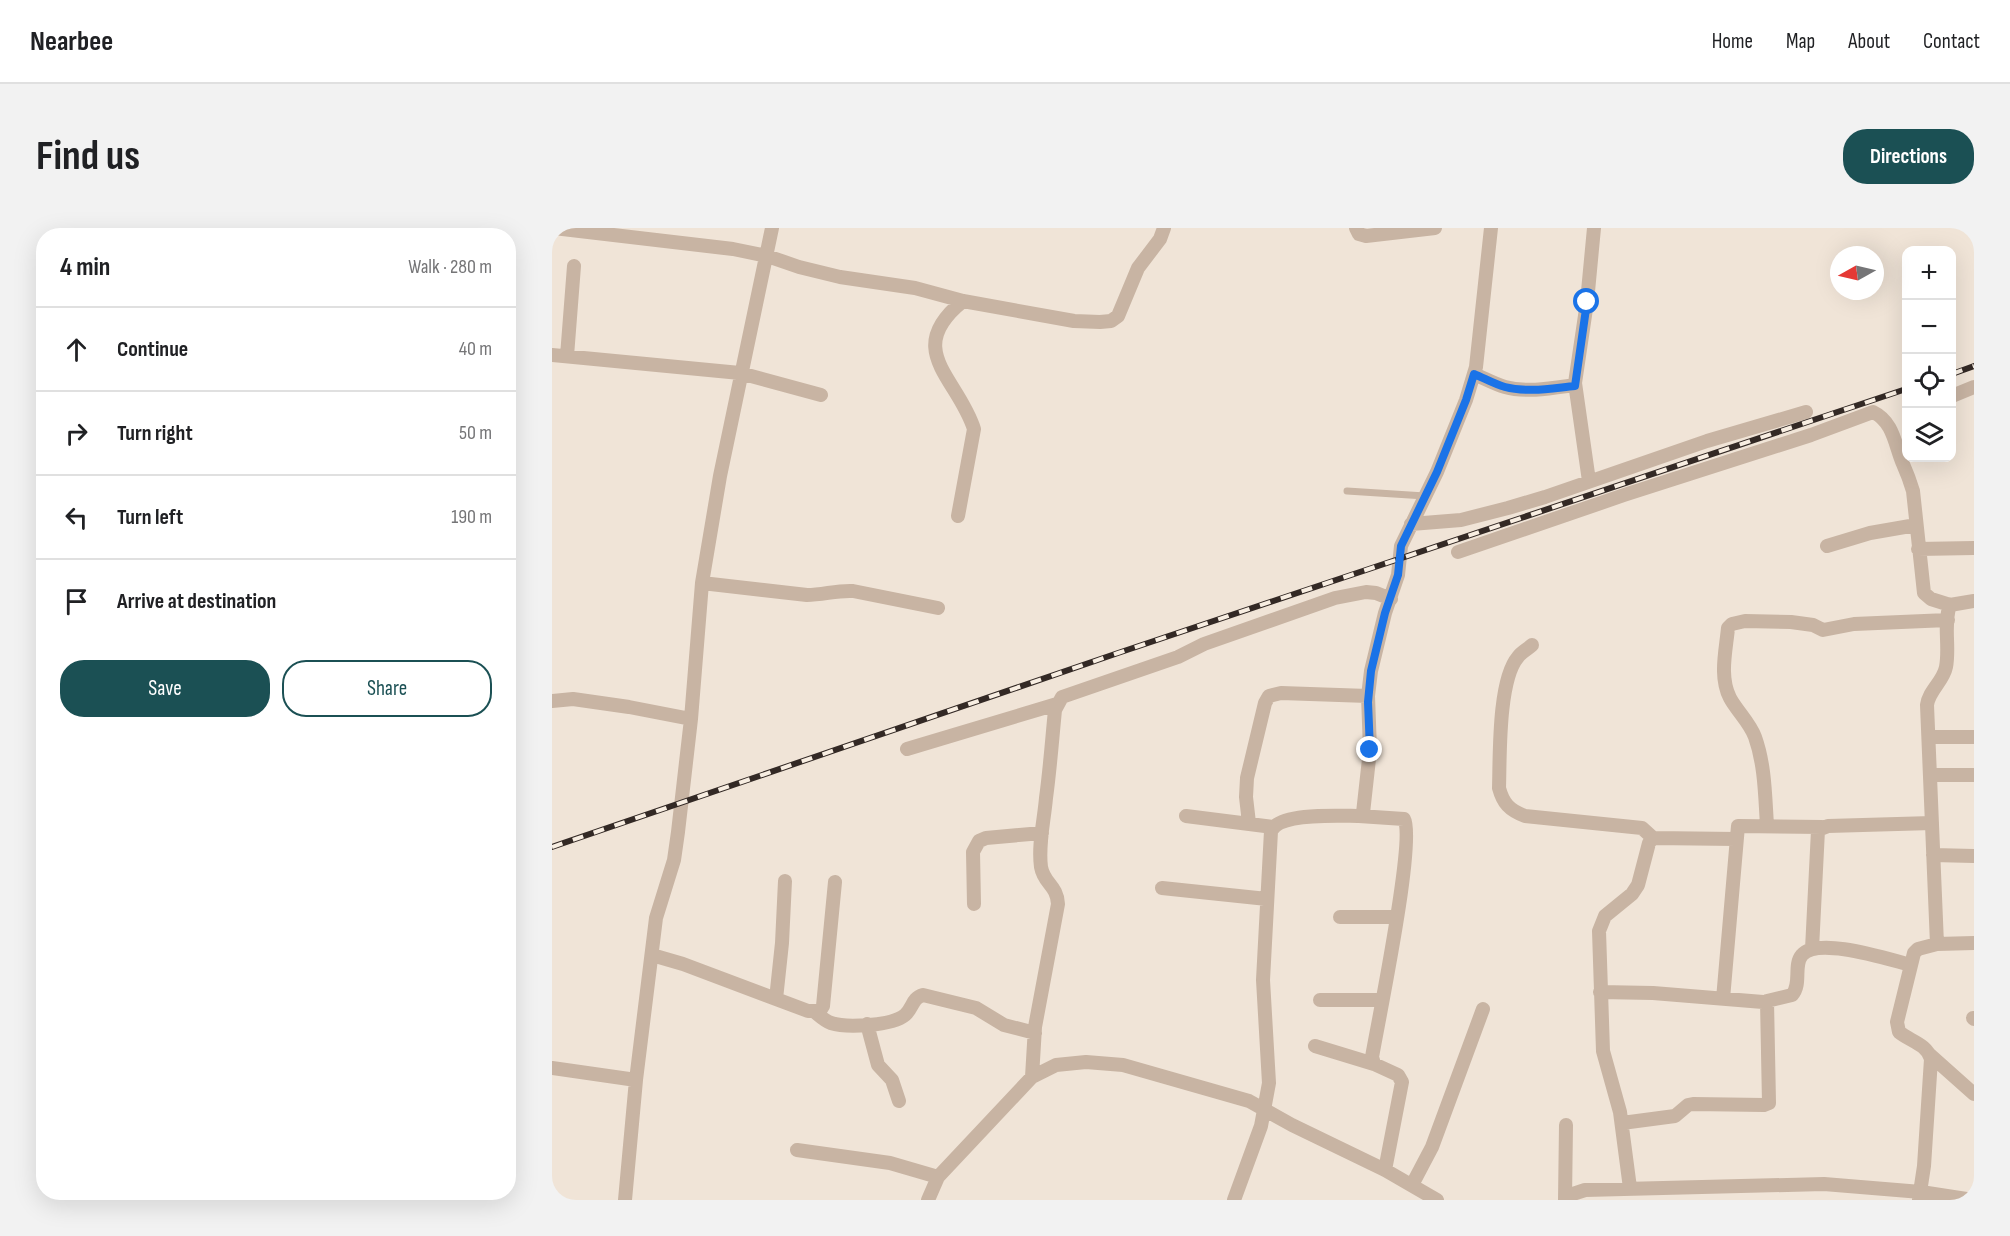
<!DOCTYPE html>
<html lang="en">
<head>
<meta charset="utf-8">
<style>
  body { margin:0; font-family:"Sofia Sans Condensed",sans-serif; background:#f2f2f2; color:#202124 }
  .controls { position:absolute; right:18px; top:18px; display:grid; overflow:hidden; border-radius:12px; box-shadow:0 6px 24px #0002 }
  .controls button { width:54px; height:54px; display:grid; place-items:center; padding:0; border:0; border-bottom:2px solid #e0e0e0; background:#fff; color:#202124; font:30px sans-serif }
  .compass { position:absolute; left:1278px; top:18px; width:54px; height:54px; border-radius:50%; background:#fff; box-shadow:0 6px 24px #0002; rotate:262deg }
  .stop { position:absolute; width:18px; height:18px; margin:-14px; border:4px solid #1a73e8; border-radius:50%; background:#fff }
  .stop.end { background:#1a73e8; border-color:#fff; box-shadow:0 2px 6px #0008 }
  .list { margin:0; padding:0; list-style:none }
  h2 { display:flex; justify-content:space-between; align-items:center; height:78px; margin:0; padding:0 24px; font-size:26px }
  h2 small { font-size:20px; font-weight:400; color:#757577 }
  .list li { display:grid; grid-template-columns:39px 1fr auto; gap:18px; align-items:center; box-sizing:border-box; height:84px; padding:0 24px; border-top:2px solid #e0e0e0 }
  .list b { display:block; font-size:22px; white-space:nowrap }
  .list em { font-size:20px; font-style:normal; color:#757577 }
  .actions { display:flex; gap:12px; padding:18px 24px }
  .actions a { flex:1; padding:14px 0; border:2px solid #1b5054; border-radius:24px; text-align:center; font-size:21px; color:#1b5054 }
  .actions .main { background:#1b5054; color:#fff }
  .icon { flex:none; width:33px; height:33px; fill:none; stroke:currentColor; stroke-width:2; stroke-linecap:round; stroke-linejoin:round }
  .map { position:relative; flex:none; width:1422px; height:972px; overflow:hidden; border-radius:24px }
  header { display:flex; align-items:center; gap:36px; box-sizing:border-box; height:84px; padding:0 30px; background:#fff; border-bottom:2px solid #e0e0e0 }
  header strong { font-size:28px }
  nav { display:flex; gap:33px; margin-inline-start:auto; font-size:21px }
  .intro { display:flex; align-items:center; justify-content:space-between; box-sizing:border-box; height:144px; padding:0 36px }
  h1 { margin:0; font-size:42px }
  .button { padding:15px 27px; border-radius:24px; background:#1b5054; color:#fff; font-size:21px; font-weight:700 }
  main { display:flex; gap:36px; padding:0 36px }
  aside { flex:1; background:#fff; border-radius:24px; box-shadow:0 6px 24px #0002 }
  .map>svg:first-child { display:block }
</style>
</head>
<body>
<header>
<strong>Nearbee</strong>
<nav><a>Home</a><a>Map</a><a>About</a><a>Contact</a></nav>
</header>
<div class="intro"><h1>Find us</h1><a class="button">Directions</a></div>
<main>
<aside>
<h2>4 min<small>Walk · 280 m</small></h2>
<ul class="list">
<li><svg class="icon" aria-label="ahead" viewBox="0 0 24 24"><path d="M12 20V5M6 11l6-6 6 6"/></svg><div><b>Continue</b></div><em>40 m</em></li>
<li><svg class="icon" aria-label="right" viewBox="0 0 24 24"><path d="M7 20v-9h11M14 6l5 5-5 5"/></svg><div><b>Turn right</b></div><em>50 m</em></li>
<li><svg class="icon" aria-label="left" viewBox="0 0 24 24"><path d="M17 20v-9H6M10 6l-5 5 5 5"/></svg><div><b>Turn left</b></div><em>190 m</em></li>
<li><svg class="icon" aria-label="arrive" viewBox="0 0 24 24"><path d="M6 21V4h12l-3 4 3 4H6"/></svg><div><b>Arrive at destination</b></div></li>
</ul>
<div class="actions"><a class="main">Save</a><a>Share</a></div>
</aside>
<div class="map">
<svg width="1422" height="972" viewBox="0 0 1422 972">
  <rect width="100%" height="100%" fill="#f0e4d7"/>
  <g fill="none" stroke-linecap="round" stroke-linejoin="round">
    <path stroke="#c8b4a3" stroke-width="7" d="M795,263L873,268"/>
    <path stroke="#c8b4a3" stroke-width="14" d="M2,0L181,21L215,28L247,39L288,49L363,60L411,73L522,93L548,94L559,93L566,88L586,40L608,11L612,0
      M804,0L807,6L814,8L883,0
      M0,127L188,145L269,167
      M15,128L22,38
      M922,146C932,150 942,156 953,159C975,165 1001,160 1023,157
      M1400,168L1422,159
      M1037,253L1023,155L1035,74L1042,0
      M406,288L422,201C406,150 350,122 411,73
      M859,296L909,292L956,280L993,269L1155,213L1254,184
      M1275,318L1318,305L1364,297
      M1366,321L1422,320
      M906,324L1072,267L1259,207L1321,184C1342,194 1343,218 1351,236C1355,245 1358,253 1361,263L1372,365L1379,371L1398,377
      M150,355L255,367C271,367 285,362 301,363L386,380
      M980,417C976,421 969,424 966,429C946,452 948,529 947,560C951,575 957,582 973,588L1090,600L1101,610
      M0,473L21,471L77,479L139,491
      M1377,509H1422
      M355,521L505,476
      M1378,547H1422
      M634,588L721,599
      M807,588L852,591C864,611 826,794 820,829L822,836L846,847L850,854L833,942
      M697,595L694,569L695,550L713,475L717,468L729,465L816,468
      M1215,597C1213,568 1213,537 1203,509C1198,495 1185,483 1178,470C1167,449 1174,422 1176,400L1180,396L1193,393L1239,394L1261,397L1271,402L1302,396L1396,392
      M1381,627L1422,628
      M610,660L715,671
      M422,676L421,624L427,613L434,610L490,605
      M788,689H844
      M1385,716L1375,477C1377,462 1391,454 1394,439C1398,419 1391,396 1398,377L1422,373
      M1260,721L1266,602L1276,598L1380,595
      M100,727L131,736L256,783H268L271,778L283,654
      M1048,764L1101,765L1211,774L1240,767C1250,756 1241,737 1250,727C1266,708 1338,732 1359,737
      M224,771L230,715L233,653
      M1171,771L1186,598L1270,599
      M768,772H830
      M263,784C268,788 273,793 279,795C294,800 340,798 353,787C361,780 360,770 371,767L424,780L452,797L483,805
      M1421,790L1422,791
      M315,796L326,837L340,852L347,873
      M763,818L822,836
      M1377,826L1422,866
      M0,840L84,852
      M480,849L483,799L506,676C505,657 492,656 489,639C486,617 492,593 494,570C498,541 500,512 503,482L510,469L626,429L652,416L783,370L814,364L824,365L839,371
      M1070,895L1123,888L1136,877L1141,876L1212,877L1217,875L1215,773
      M245,922L338,935L386,949
      M860,957L880,919L931,781
      M1078,960L1068,884L1051,823L1047,703L1053,688L1080,666L1086,657L1097,615L1101,610L1184,611
      M1367,971L1372,938L1379,831C1375,816 1358,813 1347,804L1345,794L1362,725L1366,721L1385,716L1422,715
      M73,972L84,852L104,690L122,632L126,604L139,491L150,355L168,248L220,0
      M376,972L386,949L480,849L504,837L534,834L571,837L697,873L740,897L833,942L885,972
      M682,972L709,898L717,855L711,752L719,603C728,584 788,588 807,588L811,585L818,522L816,468L819,443L833,385L846,347L849,318L885,244L914,172L924,139L939,0
      M1013,972L1014,897
      M1014,972L1021,966L1033,962L1272,956L1369,964L1422,972"/>
    <g stroke="#332925" stroke-width="6">
      <path id="rail" d="M1400,146L1422,138
        M0,619L566,425L1354,161"/>
    </g>
    <use href="#rail" stroke="#f8eee2" stroke-width="4" stroke-dasharray="11" stroke-linecap="butt"/>
  </g>
  <g fill="none" stroke-linecap="round" stroke-linejoin="round">
    <path stroke="#1a73e8" stroke-width="8" d="M818,522L816,474L819,443L833,385L846,347L849,318L885,244L914,172L922,146C932,150 942,156 953,159C975,165 1001,160 1023,158L1035,74"/>
  </g>
</svg>
<div class="controls">
<button>+</button>
<button>−</button>
<button><svg class="icon" aria-label="locate" viewBox="0 0 24 24"><circle cx="12" cy="12" r="6"/><path d="M12 2v4M12 18v4M2 12h4M18 12h4"/></svg></button>
<button><svg class="icon" aria-label="layers" viewBox="0 0 24 24"><path d="M12 4l9 5-9 5-9-5zM3 14l9 5 9-5"/></svg></button>
</div>
<svg class="compass" viewBox="-18 -18 36 36"><path d="M0-13l5 13h-10z" fill="#e53935"/><path d="M0 13l5-13h-10z" fill="#757577"/></svg>
<div class="stop" style="left:1035px;top:74px"></div>
<div class="stop end" style="left:818px;top:522px"></div>
</div>
</main>
</body>
</html>
